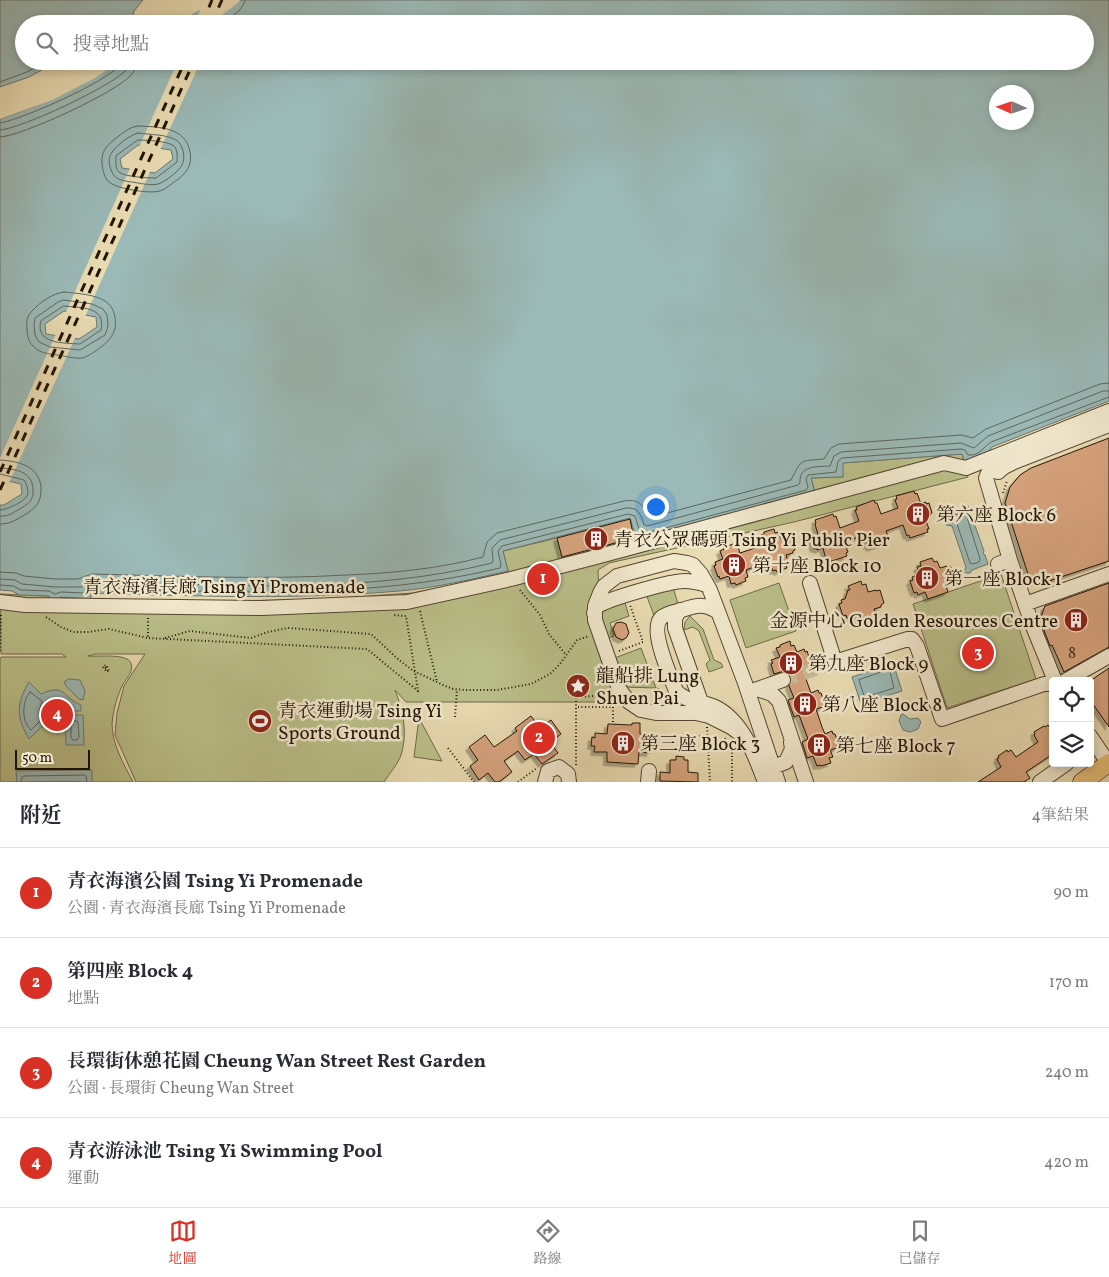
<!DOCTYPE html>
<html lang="zh-TW">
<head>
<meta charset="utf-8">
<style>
  body { margin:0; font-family:Vollkorn,"Noto Serif TC",serif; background:#f2f2f3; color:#2b2b33 }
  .controls { position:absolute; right:15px; bottom:15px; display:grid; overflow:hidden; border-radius:5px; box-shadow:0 2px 8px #0003 }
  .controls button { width:45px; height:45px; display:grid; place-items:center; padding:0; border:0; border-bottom:1px solid #e1e1e2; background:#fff; color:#2b2b33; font:25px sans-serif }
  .compass { position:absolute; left:989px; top:85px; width:45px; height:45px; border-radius:50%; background:#fff; box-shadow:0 2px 8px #0003; rotate:273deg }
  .scale { position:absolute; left:15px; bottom:12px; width:75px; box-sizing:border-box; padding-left:5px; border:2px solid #221506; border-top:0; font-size:14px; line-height:18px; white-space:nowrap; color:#221506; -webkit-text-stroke:4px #f1e8cd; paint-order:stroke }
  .you { position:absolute; left:655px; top:506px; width:18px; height:18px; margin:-12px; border:4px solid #fff; border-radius:50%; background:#1a73e8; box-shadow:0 0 0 8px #1a73e833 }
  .badge { display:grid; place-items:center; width:32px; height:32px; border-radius:50%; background:#d93025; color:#fff; font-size:16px; font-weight:700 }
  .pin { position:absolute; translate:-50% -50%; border:2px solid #fff; box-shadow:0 1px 5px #0006 }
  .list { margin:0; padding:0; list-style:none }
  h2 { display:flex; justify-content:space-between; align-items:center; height:65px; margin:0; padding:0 20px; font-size:21px }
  h2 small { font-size:16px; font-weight:400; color:#7c7c81 }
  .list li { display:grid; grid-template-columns:32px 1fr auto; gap:15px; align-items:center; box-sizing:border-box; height:90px; padding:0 20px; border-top:1px solid #e1e1e2 }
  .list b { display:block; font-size:19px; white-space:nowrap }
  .list p { margin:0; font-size:16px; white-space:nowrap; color:#7c7c81 }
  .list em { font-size:16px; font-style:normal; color:#7c7c81 }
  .icon { flex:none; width:28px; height:28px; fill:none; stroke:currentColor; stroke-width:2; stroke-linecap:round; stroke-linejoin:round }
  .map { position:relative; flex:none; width:1109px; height:782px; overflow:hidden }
  .search { position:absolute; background:#fff; box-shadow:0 2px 8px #0003; left:15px; right:15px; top:15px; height:55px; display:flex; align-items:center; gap:12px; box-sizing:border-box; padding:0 18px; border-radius:28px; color:#7c7c81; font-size:19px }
  .sheet { height:425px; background:#fff }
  nav { display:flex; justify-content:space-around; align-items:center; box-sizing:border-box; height:70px; border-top:1px solid #e1e1e2; background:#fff; font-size:14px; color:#7c7c81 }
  nav a { display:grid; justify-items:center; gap:2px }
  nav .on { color:#d93025 }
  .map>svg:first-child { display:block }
</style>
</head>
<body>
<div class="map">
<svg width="1109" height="782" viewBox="0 0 1109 782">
  <defs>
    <filter id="shadow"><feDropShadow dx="-3.5" dy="3.5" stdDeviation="0" flood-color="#0004"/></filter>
  </defs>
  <rect width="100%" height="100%" fill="#e9dbb2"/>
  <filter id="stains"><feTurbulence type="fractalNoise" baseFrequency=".004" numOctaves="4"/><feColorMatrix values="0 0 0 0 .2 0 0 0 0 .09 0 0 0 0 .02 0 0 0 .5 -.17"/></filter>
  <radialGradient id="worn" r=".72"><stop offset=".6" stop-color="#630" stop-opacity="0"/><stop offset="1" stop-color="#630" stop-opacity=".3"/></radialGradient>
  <path fill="#babf89" stroke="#6e6a48" d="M962,454L968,477L794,522L609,563L598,570L600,608L624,600L629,616L610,623L614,636L605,639L601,630C603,658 603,678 619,702H406L395,690C403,710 408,733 401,755C398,764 389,774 384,782H136L115,735L117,713L124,686L145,654H96L88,656C97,657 127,653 131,663C134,671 127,678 123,684C117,696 113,711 112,724C112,744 124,765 133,782H0V659L1,657H66L62,654H1L0,594L49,596L59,600L60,597L121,600L230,601L327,599L413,593L509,575L503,551L557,538L564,563L815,492L811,478L843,477L842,463Z
    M1001,574L1036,679L947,708L913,604Z
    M779,583L796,631L746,648L730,600Z
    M673,587L678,604L657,612L655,618L646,594Z
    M690,616L703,629L714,660L721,663L723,667L709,672L706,664L710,660L699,631L693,627L684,630L685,622Z
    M641,648L656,688L623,687L618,675L622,673L619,663L614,664L612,659Z
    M419,718L442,761L414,757Z"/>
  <path fill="#9bb9b6" stroke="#6b7770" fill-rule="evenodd" d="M0,0H143L134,11L133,15L119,24H24V61H58L29,77L0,87Z
    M240,0H1109V401L992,447L988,453L965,464L962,454L843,463V477L811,478L815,493L637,540L630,518L503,551L508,571C472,579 436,588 399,591C297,600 194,596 91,593V599L60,597L59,600H49V596L19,595L12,591L0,590V505H4L22,494L21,484L0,479V119C43,104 82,86 120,61H1085V24H178L201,9L208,17H218ZM996,92H1026V122H996ZM138,145L171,150L173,159L155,173L122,168L120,159ZM64,311L96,317L97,327L79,339L46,334L45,324Z
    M968,506L984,551L983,553L985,555L988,564L972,570L970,573H967L964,572L966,567L952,526L946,525L943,519L947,513Z
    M893,663L902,691L861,704L852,677Z
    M69,679L80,680L85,691L83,700L79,699L65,685V681Z
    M29,682L41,694C65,683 62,697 81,705V711H62L59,704C53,702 50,702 45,706L44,713L49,720L29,739C16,717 16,704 29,682Z
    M903,714L910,719L918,718L921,722L918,729L910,732L903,730L899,721L901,715Z
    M65,715H83L84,745H66Z
    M92,770V782H17L16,771Z"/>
  <path fill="#e9dbb2" d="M238,0H240L239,2L221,16L218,24H195L200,10L176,24L200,7L202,8L209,15L218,14L224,12Z
    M116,61H120L95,78L52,100L0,119V116L51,97L94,75Z
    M178,61H201L160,150L139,147Z
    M130,168L151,170L85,317L65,314Z
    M56,334L76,336L9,483L0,481V458Z"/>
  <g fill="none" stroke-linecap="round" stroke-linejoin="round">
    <path stroke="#5e675e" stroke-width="1" d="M188,24L198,17C202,19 205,22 209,22C222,24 243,13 245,0
      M0,82L27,72L47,61
      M0,123C18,121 120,77 122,61
      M138,126C159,127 186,127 190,152C193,169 183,176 170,185C167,187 164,190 160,191C150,194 117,189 109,182C104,177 103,171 102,164C101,152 106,146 115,139C123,133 129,127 138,126Z
      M0,130C23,128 107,88 124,72C128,69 128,66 129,61
      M138,133C150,135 166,134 176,140C183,144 186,158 182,165C179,171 165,182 158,184C151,186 139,183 132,182C124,181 115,180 112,172C109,167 108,158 111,154C115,146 130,135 138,133Z
      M0,137C22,136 117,92 131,75C135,71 136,67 136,61
      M138,140C146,140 168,141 174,146C178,150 177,158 177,162L156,178C148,178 125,177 119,172C115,169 116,161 116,156Z
      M64,292C80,294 109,294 114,313C119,331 111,340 97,350C93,353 88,356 83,358C75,359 65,356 57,355C49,354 39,353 33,346C28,341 27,335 27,328C26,322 27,316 32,311C39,303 53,293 64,292Z
      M64,300L92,304L103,309L107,315L108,326L105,335L80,350L50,347L39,342L35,335L34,324L35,318L58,302Z
      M64,306C81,308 106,306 101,330L80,344C64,343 34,344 41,321Z
      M0,460C18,461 39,466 41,487C42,503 35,509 21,517C14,521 9,524 0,524
      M0,468C15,469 32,471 33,489C34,501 28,504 18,510C12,513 8,517 0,516
      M0,474L24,480C27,484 29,492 27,496C24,502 6,510 0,510
      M963,513L966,514L980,559L979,562L973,564L970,563L957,524L951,519L952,516Z
      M0,572L16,573L24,576L55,579H78L92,574C177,576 262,580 347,575C393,573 438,569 483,557L487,542L497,533L624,501C643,498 642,509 652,517L791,480C802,459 799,461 824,459L831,448L839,444L961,435L973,438L986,429L1100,384L1109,383
      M0,579L15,580L22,584L55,587H81L86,583L92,581C225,585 362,595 492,563L493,561L492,548L500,540L626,508C639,507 641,515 644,525L647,526L798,485L800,483C799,465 816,467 830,466L834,456L841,452L961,443L974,448L988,436L1103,391H1109
      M0,585L13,586L21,590L49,591L55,594L61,592L84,593L92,588C228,592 367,600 500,568L501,565L498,551L502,546L628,514L635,516L640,532L643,534L806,490L808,487L806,479L808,475L836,472L838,461L842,458L961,449L965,450L968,455C980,456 982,448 991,442L1109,397
      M888,670L890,672L894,688L866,697L864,696L859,680Z
      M30,692L42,701L39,712L41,720L31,730C21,721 22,701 30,692Z
      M73,720L78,722L79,737L77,740H73L71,738V723Z
      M21,782L22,777L24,776L84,775L86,776L87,782
      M29,782H80"/>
  </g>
  <path fill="#d6a37d" stroke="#221506" filter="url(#shadow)" d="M1109,438V561L1046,582L1034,581L1028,574L1005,503L1010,487L1020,475L1031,468Z
    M914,491L915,494L917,493L921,504L926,502V504L929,503L932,513L930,514V516L925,518L929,529H927L928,532L910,538L909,535L907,536L903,525L886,531L889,539H887L888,542L870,548L869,545L867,546L864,535L844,542L848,552L846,553L847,556L829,562L828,559L826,560L823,548L817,550V548L814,549L811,539H813V537L818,535L815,524L816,523L815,520L833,514L834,517L836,516L840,528L859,521L855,510H857L856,507L874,500L875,503H877L881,514L898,508L895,500L897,499L896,496Z
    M630,519L634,538L562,557L557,538Z
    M774,529L775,533L778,532L781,539L788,536L789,540L791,539L795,550L793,551V553L786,555L788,562L785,563L787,568L777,572L776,570L773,571L769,561L746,570L748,577L745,578L746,581L736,585L735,583L731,584L729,576L720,579L719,576L718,577L714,566L716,565L715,562L723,559L720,551L724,549L723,548L733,544L735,548L738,547L740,553L764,545L761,535L764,534V532Z
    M932,558L934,562L937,561L940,568L947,566V568L951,567L955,580L952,581V583L946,586L948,592L928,599L925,592L918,595L917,592L914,593L910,581L913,580L912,577L920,574L917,567L921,566L920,562Z
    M861,581L862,585L866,584L868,592L876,590V591L880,590L884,603L881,605V607L874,609L876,616L873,617L874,620L860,624V622H857L854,616L847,618L846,615L843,616L839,604L842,603L841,600L845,599L848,590H850L848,586Z
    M1109,583V647L1064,672L1052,645L1050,646L1042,625V614L1045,606Z
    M621,622L626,624L629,633L626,638L622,640L616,637L613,629L616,623Z
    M790,641L791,646L794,645L797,652L804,649L805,652L807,651L811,663H809V666L802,668L811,693L818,690L819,693H821L825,704H823V707L816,709L822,727L825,734L832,731L833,734H835L839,745H837V748L830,750L833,757L829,758L831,763L821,766L820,765L817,766L813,756L807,758L802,742L808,739L799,715L794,717L788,700L794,698L789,686L792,681L791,677L784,671L774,674L771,664L773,663L771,660L780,657L776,648L780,647V645Z
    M1109,668V727L1090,700V681Z
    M531,716L540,728L551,720L561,734L550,742L558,753L542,764L534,754L525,760L518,751L504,761L512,772L499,782H495L488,773L479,780L470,766L478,760L469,747L485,735L494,747L517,731L515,728Z
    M632,723H640V734H651L650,753L639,752L638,764L607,762V752H594L595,746H591L592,737L595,738V733L607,734L608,724L632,725Z
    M1048,725L1053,733V754L1026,772L1030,778L1024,782H978L1001,767L997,759L999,758L998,756L1007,750L1008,752L1011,750L1016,757L1038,742L1034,735L1035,734L1034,732L1044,726L1045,727Z
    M676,756L684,757V760H688V772L698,773V782L660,781V772L670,773V760H676Z"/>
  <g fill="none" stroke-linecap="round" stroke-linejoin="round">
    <path stroke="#cbbd98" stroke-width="14" stroke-dasharray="14 7" stroke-linecap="butt" d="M783,680L835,662"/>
    <g stroke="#544631" stroke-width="16">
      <path id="minor" d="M1004,467L988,473L986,478L1010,560L1032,624L1055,681
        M998,472L1004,467L1014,462L1109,425
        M998,564L1010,560
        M810,583L835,662L908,639H912L917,646L942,719L1044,684H1053
        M0,602L25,605L262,608L407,602L511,579L596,557L944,463L966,468L1109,411
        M1025,604L1109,574
        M680,610L675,618V628L701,702
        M718,612C705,603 696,605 682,610C675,612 666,613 661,618C649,630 671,677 676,691C685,702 703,701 715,707C742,720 755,755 765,782
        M594,613L596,607C607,599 670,581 685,581C693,581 700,583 707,585
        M1065,681L1109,656
        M757,689L772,694L779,701L806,782
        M755,690L783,680
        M743,736L731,727L709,716L696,713H656L641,710L629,702L619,689L595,620V606L600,593L604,586L617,576L674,561L687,563L693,565L701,574L710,590L745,683L778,782
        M1090,736L1109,764
        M773,767L786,762L792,749L791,742
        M545,782L548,771L559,767L568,774L569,782
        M648,782L649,771
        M1040,782L1067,763"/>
    </g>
    <g stroke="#221506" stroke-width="19">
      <path id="major" d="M1082,782L1109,763"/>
    </g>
    <path stroke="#221506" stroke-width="2" stroke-dasharray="1 2.5" stroke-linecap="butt" d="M1003,493L1007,481
      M520,590L540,615L549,634L566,655
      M420,611L437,682
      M46,617L61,627L73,632H88L109,629L148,638
      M148,618V638L367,649L418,691L406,616L393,615
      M165,638L190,631L251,638L268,632L288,628L371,634L399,660L412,670L443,685L453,689L465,690H497L531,684L550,674L560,664L577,640L589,636
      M0,651L1,613
      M619,651L643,642L630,605
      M103,667L107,672L108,671
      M108,671L104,666L106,665L109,670
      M653,702L659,687
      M578,707H613V724
      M455,717L457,690
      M707,727L710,782
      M725,738L727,746
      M732,742V782
      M448,748L474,782
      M576,765V697L609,695
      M518,782L537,768"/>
    <use href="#minor" stroke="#f1e8cd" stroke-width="14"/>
    <use href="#major" stroke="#e4be79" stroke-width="18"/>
    <path stroke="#221506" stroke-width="3" stroke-dasharray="9 9" stroke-linecap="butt" d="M202,24L212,0
      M211,24L222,0
      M0,472L185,61
      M0,490L194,61"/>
    <path stroke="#221506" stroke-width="2" stroke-dasharray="1 2.5" stroke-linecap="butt" d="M699,736L712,738"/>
  </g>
  <defs>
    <g id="building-disc" transform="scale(1.25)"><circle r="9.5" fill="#8f2418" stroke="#f1e8cd"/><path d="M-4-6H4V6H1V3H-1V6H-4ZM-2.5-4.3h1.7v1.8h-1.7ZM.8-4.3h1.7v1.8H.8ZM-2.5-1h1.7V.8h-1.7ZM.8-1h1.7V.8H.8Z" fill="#fff"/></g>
    <g id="sight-disc" transform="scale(1.25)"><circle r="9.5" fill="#8f2418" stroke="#f1e8cd"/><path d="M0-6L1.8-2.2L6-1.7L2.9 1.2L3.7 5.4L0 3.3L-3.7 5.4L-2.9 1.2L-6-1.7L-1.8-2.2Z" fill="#fff"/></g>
    <g id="stadium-disc" transform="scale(1.25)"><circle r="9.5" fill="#8f2418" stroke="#f1e8cd"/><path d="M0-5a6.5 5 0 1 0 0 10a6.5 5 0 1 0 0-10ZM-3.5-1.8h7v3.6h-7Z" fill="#fff"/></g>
  </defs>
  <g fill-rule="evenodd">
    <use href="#building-disc" x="918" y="514"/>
    <use href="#building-disc" x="596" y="539"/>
    <use href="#building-disc" x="734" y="565"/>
    <use href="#building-disc" x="927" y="578"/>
    <use href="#building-disc" x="1076" y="620"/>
    <use href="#building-disc" x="791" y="663"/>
    <use href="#sight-disc" x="578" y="686"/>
    <use href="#building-disc" x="805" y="704"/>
    <use href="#stadium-disc" x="260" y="721"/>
    <use href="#building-disc" x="623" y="743"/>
    <use href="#building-disc" x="819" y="745"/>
  </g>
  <g text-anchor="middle" stroke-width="5" stroke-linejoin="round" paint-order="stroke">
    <g font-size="16" fill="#4f3824">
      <text x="1072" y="658">8</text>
    </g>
    <g font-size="19" fill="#221506" stroke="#f1e8cd" text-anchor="start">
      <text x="936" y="521">第六座 Block 6</text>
      <text x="614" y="546">青衣公眾碼頭 Tsing Yi Public Pier</text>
      <text x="752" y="572">第十座 Block 10</text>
      <text x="944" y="585">第一座 Block 1</text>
      <text x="1058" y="627" text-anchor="end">金源中心 Golden Resources Centre</text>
      <text x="808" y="670">第九座 Block 9</text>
      <text x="596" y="682">龍船排 Lung<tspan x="596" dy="22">Shuen Pai</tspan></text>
      <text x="822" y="711">第八座 Block 8</text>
      <text x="278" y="717">青衣運動場 Tsing Yi<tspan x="278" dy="22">Sports Ground</tspan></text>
      <text x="640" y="750">第三座 Block 3</text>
      <text x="836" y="752">第七座 Block 7</text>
    </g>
    <g font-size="19" fill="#221506" stroke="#f1e8cd">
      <text x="224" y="593">青衣海濱長廊 Tsing Yi Promenade</text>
    </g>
  </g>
  <rect width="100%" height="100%" filter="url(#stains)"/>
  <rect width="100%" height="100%" fill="url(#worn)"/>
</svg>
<div class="controls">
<button><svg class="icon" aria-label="locate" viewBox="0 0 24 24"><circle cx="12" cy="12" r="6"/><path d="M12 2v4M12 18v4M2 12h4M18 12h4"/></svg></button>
<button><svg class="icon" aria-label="layers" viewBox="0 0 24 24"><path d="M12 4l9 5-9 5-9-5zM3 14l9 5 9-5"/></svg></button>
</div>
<svg class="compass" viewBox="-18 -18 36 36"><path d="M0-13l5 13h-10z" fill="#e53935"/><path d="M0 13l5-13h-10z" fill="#7c7c81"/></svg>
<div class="scale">50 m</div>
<div class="you"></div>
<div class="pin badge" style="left:543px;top:579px">1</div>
<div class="pin badge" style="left:539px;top:738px">2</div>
<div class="pin badge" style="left:978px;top:653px">3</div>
<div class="pin badge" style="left:57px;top:715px">4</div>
<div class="search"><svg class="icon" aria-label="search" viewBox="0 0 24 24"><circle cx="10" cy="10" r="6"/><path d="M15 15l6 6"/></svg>搜尋地點</div>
</div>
<section class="sheet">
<h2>附近<small>4筆結果</small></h2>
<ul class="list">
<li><span class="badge">1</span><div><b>青衣海濱公園 Tsing Yi Promenade</b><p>公園 · 青衣海濱長廊 Tsing Yi Promenade</p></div><em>90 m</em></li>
<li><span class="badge">2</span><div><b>第四座 Block 4</b><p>地點</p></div><em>170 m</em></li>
<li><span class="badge">3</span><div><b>長環街休憩花園 Cheung Wan Street Rest Garden</b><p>公園 · 長環街 Cheung Wan Street</p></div><em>240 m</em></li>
<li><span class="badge">4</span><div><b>青衣游泳池 Tsing Yi Swimming Pool</b><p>運動</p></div><em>420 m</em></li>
</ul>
</section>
<nav>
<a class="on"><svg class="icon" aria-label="map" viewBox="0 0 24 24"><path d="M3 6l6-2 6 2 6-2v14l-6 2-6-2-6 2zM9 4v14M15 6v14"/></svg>地圖</a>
<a><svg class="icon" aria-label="directions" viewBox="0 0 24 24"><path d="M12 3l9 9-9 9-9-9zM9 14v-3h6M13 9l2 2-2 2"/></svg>路線</a>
<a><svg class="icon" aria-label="saved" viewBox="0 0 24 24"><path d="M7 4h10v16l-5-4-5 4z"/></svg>已儲存</a>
</nav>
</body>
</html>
